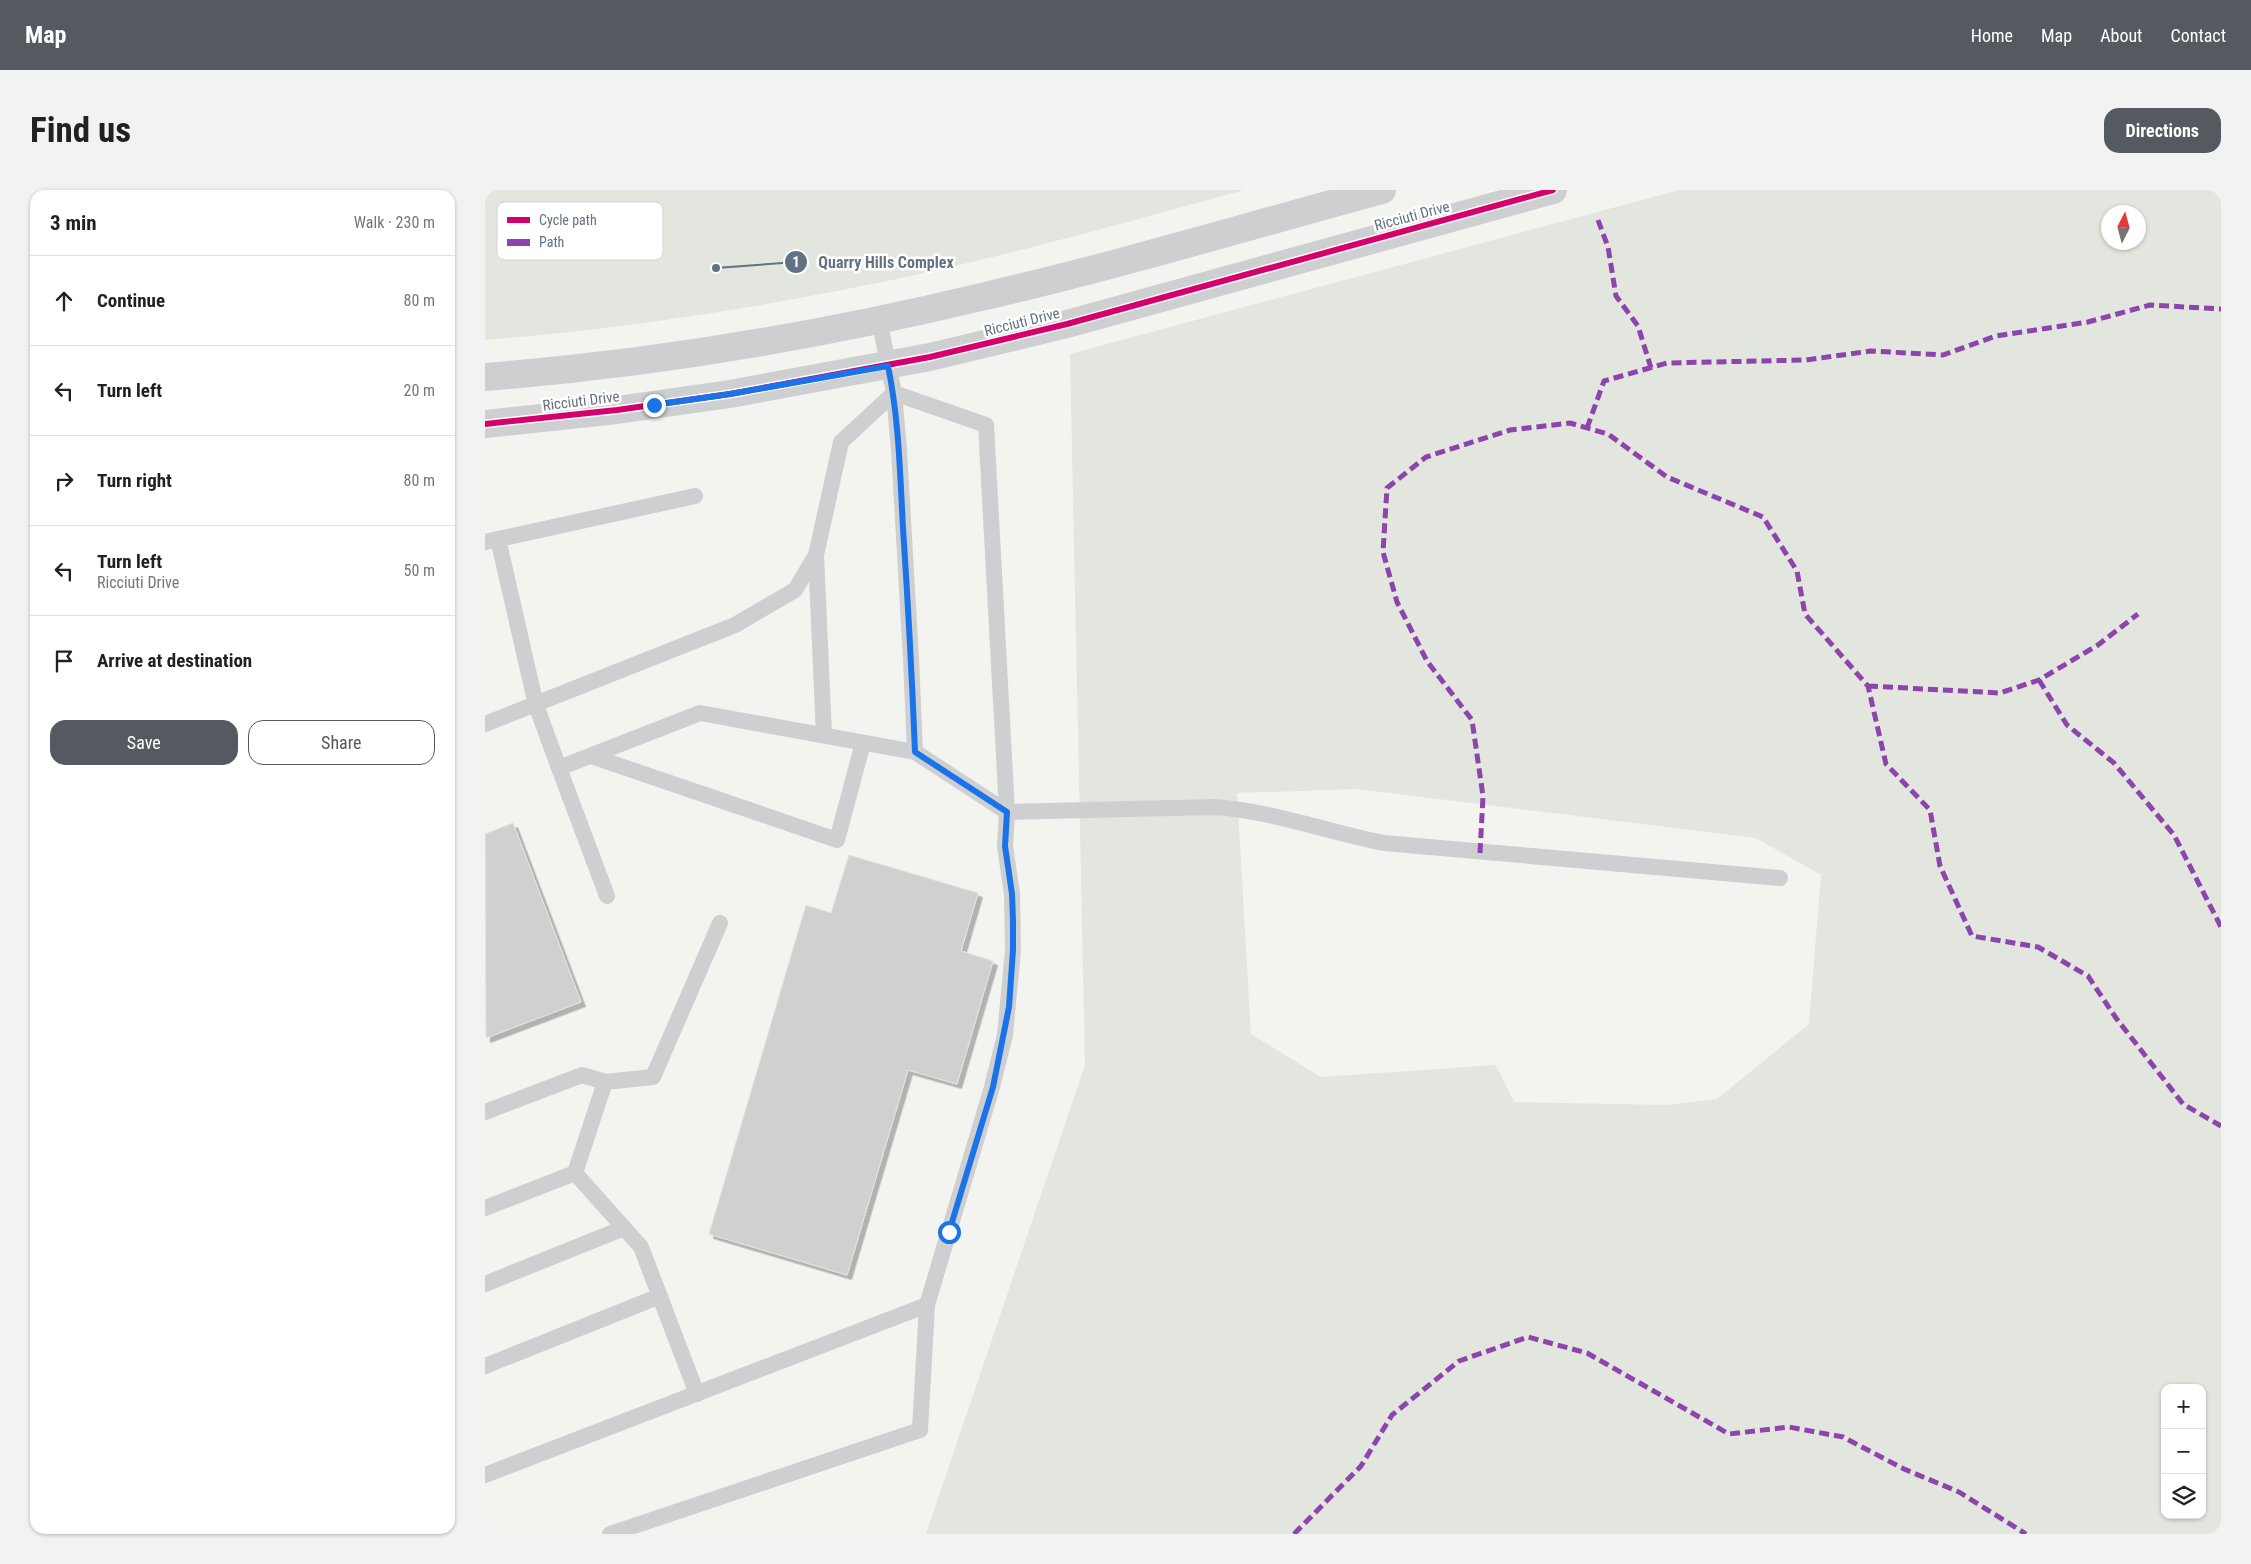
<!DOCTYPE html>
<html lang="en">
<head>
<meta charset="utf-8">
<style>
  body { margin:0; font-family:"Roboto Condensed",sans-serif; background:#f2f2f2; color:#202124 }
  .controls { position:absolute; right:15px; bottom:15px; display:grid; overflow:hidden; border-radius:10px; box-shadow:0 1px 4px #0004 }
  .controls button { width:45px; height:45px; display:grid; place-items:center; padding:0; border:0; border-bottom:1px solid #e0e0e0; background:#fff; color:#202124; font:25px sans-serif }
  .compass { position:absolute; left:1616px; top:15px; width:45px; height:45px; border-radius:50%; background:#fff; box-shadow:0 1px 4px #0004; rotate:6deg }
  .stop { position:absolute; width:15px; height:15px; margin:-11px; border:4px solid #1a73e8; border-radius:50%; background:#fff }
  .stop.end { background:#1a73e8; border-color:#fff; box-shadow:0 1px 5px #0008 }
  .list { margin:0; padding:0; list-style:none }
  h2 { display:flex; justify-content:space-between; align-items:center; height:65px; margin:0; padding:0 20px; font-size:21px }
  h2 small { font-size:16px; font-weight:400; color:#757577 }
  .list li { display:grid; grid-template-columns:32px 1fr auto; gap:15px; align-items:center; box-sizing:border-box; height:90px; padding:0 20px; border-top:1px solid #e0e0e0 }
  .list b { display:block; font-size:19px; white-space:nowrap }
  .list p { margin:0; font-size:16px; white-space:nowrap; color:#757577 }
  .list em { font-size:16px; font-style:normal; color:#757577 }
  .actions { display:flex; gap:10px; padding:15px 20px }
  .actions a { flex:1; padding:11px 0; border:1px solid #545a60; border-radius:15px; text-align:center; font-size:18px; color:#545a60 }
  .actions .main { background:#545a60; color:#fff }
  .icon { flex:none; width:28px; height:28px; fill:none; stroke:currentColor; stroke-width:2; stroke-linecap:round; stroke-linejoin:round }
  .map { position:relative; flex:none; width:1736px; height:1344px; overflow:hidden; border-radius:15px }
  header { display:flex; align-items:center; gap:30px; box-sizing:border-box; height:70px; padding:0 25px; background:#545a60; color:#fff }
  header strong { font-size:24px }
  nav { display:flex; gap:28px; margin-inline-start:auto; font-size:18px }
  .intro { display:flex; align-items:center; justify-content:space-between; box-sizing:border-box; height:120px; padding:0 30px }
  h1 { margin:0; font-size:35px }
  .button { padding:12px 22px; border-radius:15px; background:#545a60; color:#fff; font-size:18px; font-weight:700 }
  main { display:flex; gap:30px; padding:0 30px }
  aside { flex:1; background:#fff; border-radius:15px; box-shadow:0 1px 4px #0004 }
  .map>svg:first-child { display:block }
</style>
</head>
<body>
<header>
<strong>Map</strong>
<nav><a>Home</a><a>Map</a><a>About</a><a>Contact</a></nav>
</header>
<div class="intro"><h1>Find us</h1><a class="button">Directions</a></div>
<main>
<aside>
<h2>3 min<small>Walk · 230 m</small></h2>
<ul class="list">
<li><svg class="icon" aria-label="ahead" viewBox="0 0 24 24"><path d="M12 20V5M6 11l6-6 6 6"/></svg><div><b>Continue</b></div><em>80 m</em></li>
<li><svg class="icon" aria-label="left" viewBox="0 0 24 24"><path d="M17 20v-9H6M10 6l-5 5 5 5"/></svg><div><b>Turn left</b></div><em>20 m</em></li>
<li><svg class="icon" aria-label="right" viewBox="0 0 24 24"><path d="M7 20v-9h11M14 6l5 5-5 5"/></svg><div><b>Turn right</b></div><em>80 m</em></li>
<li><svg class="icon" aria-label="left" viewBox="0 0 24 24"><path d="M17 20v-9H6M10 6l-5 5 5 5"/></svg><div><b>Turn left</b><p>Ricciuti Drive</p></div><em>50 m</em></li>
<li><svg class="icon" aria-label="arrive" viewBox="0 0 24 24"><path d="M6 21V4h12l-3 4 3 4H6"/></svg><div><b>Arrive at destination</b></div></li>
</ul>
<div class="actions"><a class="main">Save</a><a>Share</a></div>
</aside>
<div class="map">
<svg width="1736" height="1344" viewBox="0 0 1736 1344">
  <defs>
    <filter id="shadow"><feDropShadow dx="4.5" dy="4.5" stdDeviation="0" flood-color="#0004"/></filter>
  </defs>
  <rect width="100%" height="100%" fill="#f3f3f0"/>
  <path fill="#e2e6de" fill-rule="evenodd" d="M0,0H759C653,29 547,59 439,83C294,115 147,138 0,150Z
    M1194,0H1736V1344H441L600,875L585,164ZM1624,22H1654V52H1624ZM872,599L1271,648L1336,685L1324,834L1232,909L1181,915L1029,912L1011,875L836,887L766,844L752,603ZM1680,1198H1717V1325H1680Z"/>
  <path fill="#cfd0d0" stroke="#e2e2e0" filter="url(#shadow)" d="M28,633L96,812L1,848L0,644Z
    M364,665L493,703L476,761L508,771L472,894L423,880L362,1085L224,1044L321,715L346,723Z"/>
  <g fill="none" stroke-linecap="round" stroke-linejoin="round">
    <path stroke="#cecfd0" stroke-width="16" d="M394,129L409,203L414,260L426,469L430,562L522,622L729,617C788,621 842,642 899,653L1295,688
      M13,349L51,515L74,578L215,523L430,562
      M0,352L210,306
      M331,365L339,545
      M0,534L250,435L310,400L331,365L356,252L409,203
      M106,566L352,650L378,553
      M74,578L122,706
      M0,922L97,885L120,892L168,887L235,733
      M90,983L156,1057L212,1204
      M0,1018L90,983L120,892
      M0,1094L139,1038
      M0,1176L175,1106
      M0,1285L442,1115L507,897L520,845L528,760L527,704L520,656L522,622L501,235L409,203
      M125,1344L435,1240L442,1115"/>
    <path stroke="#cecfd0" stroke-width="28" d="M0,187C167,174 333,146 496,107C631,76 764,36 897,0
      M0,234L132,220L245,204L445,167L582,134L1068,0"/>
    <path stroke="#8e44ad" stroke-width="5" stroke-dasharray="10 5" stroke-linecap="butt" d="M1113,30L1123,57L1131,106L1153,136L1166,178
      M1102,238L1119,191L1182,173L1321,170L1386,161L1458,165L1511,146L1603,132L1665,115L1736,119
      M1554,490L1582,535L1629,573L1689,645L1736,737
      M1383,496L1515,503L1554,490L1613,455L1653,424
      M995,663L998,606L987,530L942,471L912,412L898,362L902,298L941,267L1025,240L1085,233L1123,244L1182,287L1278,327L1312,381L1320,424L1383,496L1401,574L1445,620L1455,676L1487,746L1553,757L1603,786L1631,828L1698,914L1736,936
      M809,1344L876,1276L907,1225L974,1171L1043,1147L1102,1163L1244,1244L1304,1237L1358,1247L1419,1279L1474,1302L1541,1344"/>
    <g stroke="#fff" stroke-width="9">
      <path id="cycleway" d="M0,234L132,220L245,204L445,167L582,134L1068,0"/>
    </g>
    <use href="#cycleway" stroke="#d6006c" stroke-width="6"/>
  </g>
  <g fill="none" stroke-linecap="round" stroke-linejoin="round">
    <path stroke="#1a73e8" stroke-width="6" d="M169,215L245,204L403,176C414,229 415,284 418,338C423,413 427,487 430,562L522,622L520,656L527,704L528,731V760L524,817L508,897L464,1042"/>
  </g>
  <g text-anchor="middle" stroke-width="5" stroke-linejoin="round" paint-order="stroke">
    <g font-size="15" fill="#607283" stroke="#fff">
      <text transform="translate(927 26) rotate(-15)" y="5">Ricciuti Drive</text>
      <text transform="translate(537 132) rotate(-14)" y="5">Ricciuti Drive</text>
      <text transform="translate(96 211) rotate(-7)" y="5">Ricciuti Drive</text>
    </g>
  </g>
  <rect x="12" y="12" width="166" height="58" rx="8" fill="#fff" stroke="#cfd5da" stroke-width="1"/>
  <rect x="22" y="27" width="23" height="6" fill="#d6006c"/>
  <rect x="22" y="49" width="23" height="7" fill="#8e44ad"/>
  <g font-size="14" fill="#607283">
    <text x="54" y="35">Cycle path</text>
    <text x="54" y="57">Path</text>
  </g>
  <path fill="none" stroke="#607283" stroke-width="2" d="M231 78L311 72"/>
  <g fill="#607283" stroke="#fff" stroke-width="2">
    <circle cx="231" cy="78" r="5"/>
    <circle cx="311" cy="72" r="12"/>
  </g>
  <g font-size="15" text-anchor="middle" font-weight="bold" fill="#fff">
    <text x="311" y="77">1</text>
  </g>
  <g font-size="16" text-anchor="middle" font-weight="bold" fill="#607283" stroke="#fff" stroke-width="5" stroke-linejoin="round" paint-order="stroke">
    <text x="401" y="78">Quarry Hills Complex</text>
  </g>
</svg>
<div class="controls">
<button>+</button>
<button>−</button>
<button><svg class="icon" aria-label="layers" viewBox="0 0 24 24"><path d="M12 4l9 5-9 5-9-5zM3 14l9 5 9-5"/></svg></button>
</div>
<svg class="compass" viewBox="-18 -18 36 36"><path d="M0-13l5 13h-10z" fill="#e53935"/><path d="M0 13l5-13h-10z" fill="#757577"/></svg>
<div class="stop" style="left:464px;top:1042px"></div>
<div class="stop end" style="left:169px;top:215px"></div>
</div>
</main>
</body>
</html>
